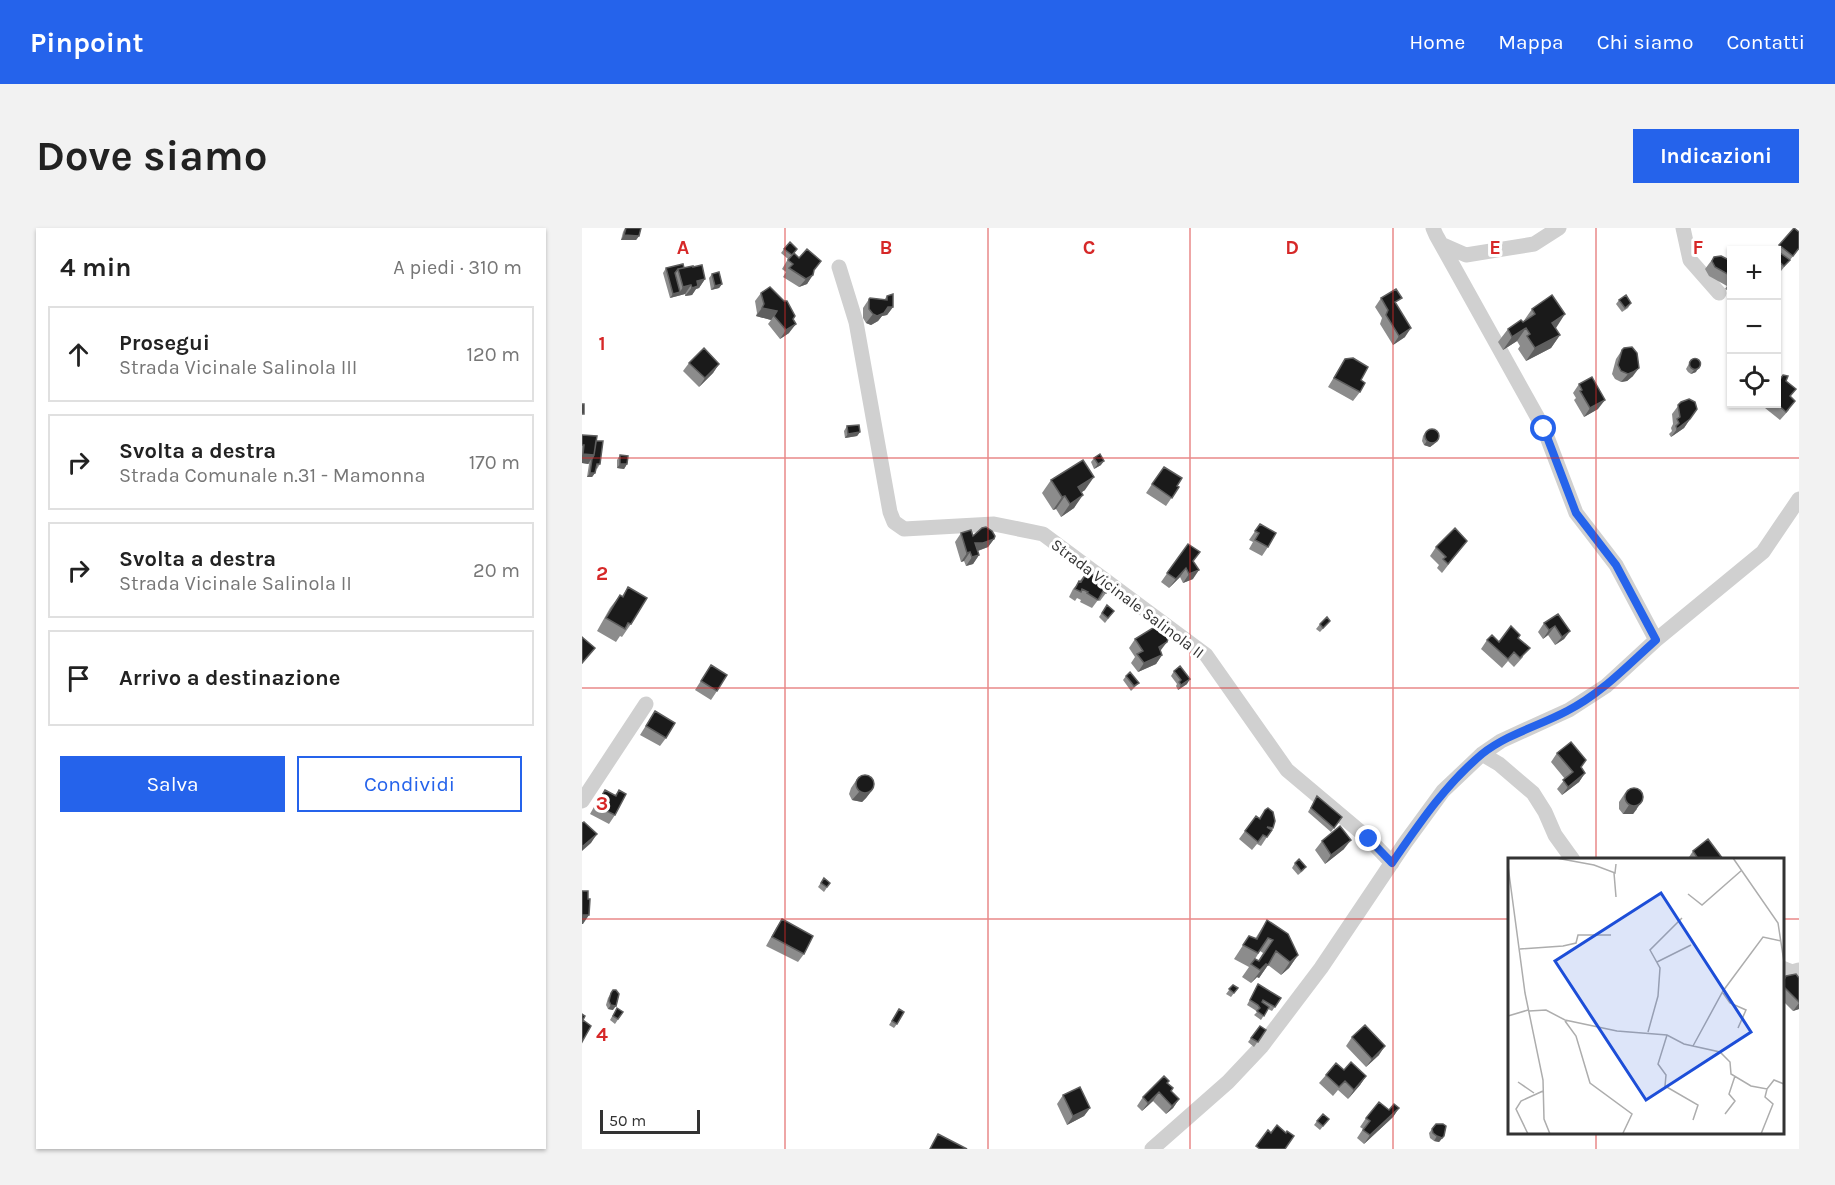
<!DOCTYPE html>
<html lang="it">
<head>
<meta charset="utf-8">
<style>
  body { margin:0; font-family:Karla,sans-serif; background:#f2f2f2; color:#222 }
  .controls { position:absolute; right:18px; top:18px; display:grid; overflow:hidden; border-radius:0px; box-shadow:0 2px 4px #0004 }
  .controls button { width:54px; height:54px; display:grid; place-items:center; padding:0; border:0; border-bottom:2px solid #e0e0e0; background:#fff; color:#222; font:30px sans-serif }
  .scale { position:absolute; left:18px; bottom:15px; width:100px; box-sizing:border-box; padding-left:6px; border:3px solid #333; border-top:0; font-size:16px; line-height:21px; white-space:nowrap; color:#333; -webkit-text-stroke:4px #fff; paint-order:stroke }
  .stop { position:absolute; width:18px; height:18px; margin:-14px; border:4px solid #2563eb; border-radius:50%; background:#fff }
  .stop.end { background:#2563eb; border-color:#fff; box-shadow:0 2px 6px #0008 }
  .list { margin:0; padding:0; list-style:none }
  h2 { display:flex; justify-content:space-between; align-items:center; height:78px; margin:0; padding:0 24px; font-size:26px }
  h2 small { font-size:20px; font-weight:400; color:#767676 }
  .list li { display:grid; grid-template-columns:39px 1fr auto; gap:18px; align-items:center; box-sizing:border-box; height:96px; margin:0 12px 12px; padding:0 12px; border:2px solid #e0e0e0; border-radius:0px }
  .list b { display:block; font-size:22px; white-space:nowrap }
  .list p { margin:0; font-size:20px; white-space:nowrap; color:#767676 }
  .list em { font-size:20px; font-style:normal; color:#767676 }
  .actions { display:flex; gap:12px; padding:18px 24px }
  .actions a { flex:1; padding:14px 0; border:2px solid #2563eb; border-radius:0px; text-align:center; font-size:21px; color:#2563eb }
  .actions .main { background:#2563eb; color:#fff }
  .icon { flex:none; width:33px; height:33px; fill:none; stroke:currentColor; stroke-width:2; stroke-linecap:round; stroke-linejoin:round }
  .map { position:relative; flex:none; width:1217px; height:921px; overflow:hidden; border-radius:0px }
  header { display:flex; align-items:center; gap:36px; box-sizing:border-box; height:84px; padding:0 30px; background:#2563eb; color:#fff }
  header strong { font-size:28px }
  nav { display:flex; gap:33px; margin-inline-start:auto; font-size:21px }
  .intro { display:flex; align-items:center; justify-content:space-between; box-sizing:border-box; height:144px; padding:0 36px }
  h1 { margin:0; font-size:42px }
  .button { padding:15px 27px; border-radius:0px; background:#2563eb; color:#fff; font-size:21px; font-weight:700 }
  main { display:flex; gap:36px; padding:0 36px }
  aside { flex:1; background:#fff; border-radius:0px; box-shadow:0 2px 4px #0004 }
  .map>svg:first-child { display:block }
</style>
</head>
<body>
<header>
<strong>Pinpoint</strong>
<nav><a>Home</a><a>Mappa</a><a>Chi siamo</a><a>Contatti</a></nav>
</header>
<div class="intro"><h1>Dove siamo</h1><a class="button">Indicazioni</a></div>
<main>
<aside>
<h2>4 min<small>A piedi · 310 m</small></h2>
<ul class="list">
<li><svg class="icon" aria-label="ahead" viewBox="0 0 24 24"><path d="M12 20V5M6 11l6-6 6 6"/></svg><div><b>Prosegui</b><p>Strada Vicinale Salinola III</p></div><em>120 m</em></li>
<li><svg class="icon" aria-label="right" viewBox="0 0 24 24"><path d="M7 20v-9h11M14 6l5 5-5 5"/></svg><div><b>Svolta a destra</b><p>Strada Comunale n.31 - Mamonna</p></div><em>170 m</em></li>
<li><svg class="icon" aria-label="right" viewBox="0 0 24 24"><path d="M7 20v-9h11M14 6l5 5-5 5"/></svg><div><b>Svolta a destra</b><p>Strada Vicinale Salinola II</p></div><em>20 m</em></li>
<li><svg class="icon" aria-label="arrive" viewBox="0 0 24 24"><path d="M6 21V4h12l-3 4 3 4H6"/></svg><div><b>Arrivo a destinazione</b></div></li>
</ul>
<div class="actions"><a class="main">Salva</a><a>Condividi</a></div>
</aside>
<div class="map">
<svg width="1217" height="921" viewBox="0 0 1217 921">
  <rect width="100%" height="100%" fill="#fff"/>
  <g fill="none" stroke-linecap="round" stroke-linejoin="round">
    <path stroke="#d0d0d0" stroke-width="15" d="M851,0L854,7L962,201L994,285L1034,337L1074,412
      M1101,0L1108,32L1137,65
      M859,16L884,27L952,16L977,0
      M257,39L274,94L308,284L312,294L322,301L412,296L461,306L624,427L705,542L787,611L810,635
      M900,526L917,536L951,565L963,584L973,607L991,632
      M0,573L64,476
      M1200,740L1210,744L1217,742
      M570,921L646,854L680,818L739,740L823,615L861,563L900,526L919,513L987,482L1024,458L1074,412L1181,324L1217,271"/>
  </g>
  <path fill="#8c8c8c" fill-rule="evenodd" d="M43,0L57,8L54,12H39L41,4Z
    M1197,17L1217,21L1199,43L1194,39V22Z
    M202,21L212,25L232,43L225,56L217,59L201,49L204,44L200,41L206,31L199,25Z
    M1132,29L1149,33V64L1143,61L1145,58L1127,48L1123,41Z
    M111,39L123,51L117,60L114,61L110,67L103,68V66L88,70L81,45L84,40Z
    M130,46L140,56L137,60L129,62L127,50Z
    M179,65L211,91L207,105L198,111L186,96L189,92L174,88L175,85L173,73Z
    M305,68L311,79L305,87L300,88L296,93L289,97L284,95L281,90V80L287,71L302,72Z
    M799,70L815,77L823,109L811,117L798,96L800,90L793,79Z
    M1037,72L1049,75L1046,80L1040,84L1034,76Z
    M950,81L974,100H973L978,107L969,120L944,133L936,121L938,118L935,113L921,122L916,114L926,101L941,94Z
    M1040,122L1051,148L1045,153L1039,154L1033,151L1030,146L1034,131Z
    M763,131L779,152L778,164L771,173L746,159Z
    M1109,132L1114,144L1109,146L1106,144L1104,141Z
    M107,135L137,136L131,145L117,159L101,143Z
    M1201,147L1204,153L1214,161L1208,169L1207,182L1198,192L1183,180L1186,176H1194V155Z
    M997,156L1016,181L1002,189L992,172L994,170L991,165Z
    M1099,174L1115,181L1102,200L1089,209L1087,206L1090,203L1089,200L1091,196L1090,186Z
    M265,198L278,204L275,208L263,210L262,203Z
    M844,203L855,212L852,216L848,219L842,217L840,213L841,208Z
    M0,207L14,213L18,236L15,241L14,240L13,245L10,249H5L7,236L0,235Z
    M38,227L45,236L42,241L35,240V232Z
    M512,230L519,237L512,241L509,234Z
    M469,252L503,262L500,264L492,280L479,289L474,281L471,282L460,265Z
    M570,256L595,258L597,259L584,278L564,265Z
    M678,296L686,319L680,328L667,321L671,314L667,312Z
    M379,305L391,308L412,311L406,319L396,323L397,327L391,336L384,338L382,333L379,334L373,314Z
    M606,316L611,351L601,355L598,349L587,360L579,354Z
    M854,319L878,322L860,345L855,340L857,337L848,328Z
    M505,344L524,365L518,373L516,372L510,380L498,374L499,372L495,370L493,373L487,369L491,361Z
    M46,359L49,396L40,409L38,408L34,414L15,403L28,380L38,367L40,368Z
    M525,377L532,383L523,395L517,389Z
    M748,393L738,404L734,401L738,396Z
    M962,395L988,403L982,411L973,417L966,407L961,411L956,404Z
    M936,410L941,429L932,439L926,433L920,440L899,421L905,412L917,414Z
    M553,411L578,423L580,427L574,436L556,444L549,435L553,429L547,420Z
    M129,437L135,463L129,472L113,462Z
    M592,443L605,456L596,462L594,458L595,456L589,448Z
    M544,448L557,455L549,463L541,452Z
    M73,483L84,510L78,518L58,507Z
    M975,525L999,539L1003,545L997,554L980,567L975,561L983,551L969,534Z
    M275,551L291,561L284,570L280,574L270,572L267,566L269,560Z
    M23,562L33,567L37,562L33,587L27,596L8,586L17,570Z
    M1043,565L1055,581L1051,586H1041L1037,581V574Z
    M735,568L760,589L749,604L726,584Z
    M683,582L691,600L679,618L675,616L670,622L657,611L674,588L677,590Z
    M740,613L762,621L743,636L733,622Z
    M1111,623L1141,632H1105Z
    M713,635L724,639L721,643L716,647L710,640Z
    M242,650L248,655L242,664L236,659Z
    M200,691L222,726L216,734L184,718L194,700Z
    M685,692L716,727L707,740L699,747L686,737L677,750L675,749L669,755L660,749L667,739L652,731L667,708L673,711ZM678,723L681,725L676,733L673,731Z
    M1204,748L1217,750V781L1211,783L1200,772V754Z
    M676,756L699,770L690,783L686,781L679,792L672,787L675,784L673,782L665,777Z
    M651,757L656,760L649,769L644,766Z
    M29,765L31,782L26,781L24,777L26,770Z
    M35,780L41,784L33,796L28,792Z
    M317,781L315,796L312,800L307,797Z
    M678,798L684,802L672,819L666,814Z
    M770,809L797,827L784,839L764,818Z
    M762,842L784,848L778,857L766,871L756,862L751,868L737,855L744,847Z
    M585,855L589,863L597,871L591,880L584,886L571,873L560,883L555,878L561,869Z
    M481,867L508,880L502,888L485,897L475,876Z
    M817,880L811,889L782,916L775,910L781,901L778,899L784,890L807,882Z
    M747,891L738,902L732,897L735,893Z
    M854,896L862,908L857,914L852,913L848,910L847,905Z"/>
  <path fill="#5f5f5f" d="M42,7L57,8L54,12H39Z
    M231,47L225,56L217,59L224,51Z
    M123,51L117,60L114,61L110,67L103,68L115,53Z
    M140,56L137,60L129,62L133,58Z
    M109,57L103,66L88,70L91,66L98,64L101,59Z
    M306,79H311L305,87L300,88L296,93L289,97L284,95L291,86Z
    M180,80L195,83L189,92L174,88Z
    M983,86L974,100L960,108L970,95Z
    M214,96L207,105L198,111L204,102Z
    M829,100L823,109L811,117L817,108Z
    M944,100L935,113L921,122L930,109Z
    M978,107L969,120L944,133L953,120Z
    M137,136L131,145L117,159L123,150Z
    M1117,139L1114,144L1109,146L1112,142Z
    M1057,140L1051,148L1045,153L1039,154L1046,146Z
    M1023,172L1016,181L1002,189L1008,180Z
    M1108,191L1102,200L1089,209L1095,201Z
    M278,204L275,208L263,210L266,206Z
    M855,212L852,216L848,219L842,217L845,213Z
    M1,226L12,227L6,236L0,235V227Z
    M522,233L519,237L512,241L516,236Z
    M38,236H45L42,241L35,240Z
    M8,245H13L10,249H5Z
    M512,249L503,262L487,272L496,259Z
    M501,267L492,280L479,289L488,276Z
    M483,268L474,281L471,282L480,269Z
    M412,311L406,319L395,323L393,315Z
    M388,324L382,333L379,334L385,325Z
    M397,327L391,336L384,338L390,329Z
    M604,340L598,349L587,360L594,351Z
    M617,342L611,351L601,355L607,346Z
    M973,398L966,407L961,411L967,402Z
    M988,403L982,411L973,417L980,409Z
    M585,414L579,422L571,428L577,419Z
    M580,427L574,436L556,444L562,435Z
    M608,451L605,456L596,462L599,457Z
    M1003,545L997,554L980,567L986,559Z
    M291,561L284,570L280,574L270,572L277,564Z
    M1061,572L1051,586H1041L1047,577Z
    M15,606L9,615L0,623V619Z
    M769,612L762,621L743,636L749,627Z
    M0,687H7L1,696H0Z
    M716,727L707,740L699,747L708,734Z
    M684,736L686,737L677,750L675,749L669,755Z
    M1217,775V781L1211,783Z
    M29,777L34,778L31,782L26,781Z
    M803,818L797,827L784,839L790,831Z
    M784,848L778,857L766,871L772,862Z
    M577,864L571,873L560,883L566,875Z
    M597,871L591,880L584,886L590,878Z
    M508,880L502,888L485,897L491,888Z
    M817,880L811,889L782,916L788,907Z
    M855,908H862L857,914L852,913Z"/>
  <path fill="#1a1a1a" stroke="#5f5f5f" stroke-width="1.5" d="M44,0H59L57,8L42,7Z
    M1212,0L1217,4V20L1211,28L1197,17Z
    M208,14L215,21L210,27L202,21Z
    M225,21L239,33L232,42L231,47L224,51L207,40L211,36L206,32L212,25L217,30Z
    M1194,22L1208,32L1202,38L1194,31Z
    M1139,28L1149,33V48L1133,39L1130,33L1132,29Z
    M101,36L102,40L96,41L93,45L98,64L91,66L84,40Z
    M120,37L123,51L115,53L116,58L110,60L109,57L101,59L96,41L111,38V39Z
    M137,44L140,56L133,58L130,46Z
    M188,59L202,73H205L213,88L211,91L214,96L204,102L192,88L195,83L180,80L182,76L179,65Z
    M814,61L820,70L813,74L829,100L817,108L804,87L806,82L799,70Z
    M311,66V79H306L302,85L295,88L291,86L287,81V71L288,70L305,72V68Z
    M970,67L983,86L970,95L978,107L953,120L945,108L948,106L944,100L930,109L926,101L939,92L941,94L953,86L950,81Z
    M1044,67L1049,75L1043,80L1037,72Z
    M1050,119L1055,125L1057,140L1051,144L1046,146L1039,143L1036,137L1040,122L1042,120Z
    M122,120L137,136L123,150L107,135Z
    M771,130L786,139L779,152L783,155L778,164L752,150L763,131Z
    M1107.5 136a5.5 5.5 0 1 1 11 0a5.5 5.5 0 1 1-11 0Z
    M1201,147L1206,148L1204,153L1214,161L1208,168L1213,173L1204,184L1194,175V163L1196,158L1195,156Z
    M1010,149L1023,172L1008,180L998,163L1000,162L997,156Z
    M1107,171L1113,174L1115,181L1108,191L1095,201L1094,198L1097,195L1095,191L1098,189L1096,177L1099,174Z
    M0,176H2V186H0Z
    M277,197L278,204L266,206L265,198Z
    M843 208a7 7 0 1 1 14 0a7 7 0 1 1-14 0Z
    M0,207L15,208L12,227L1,226L2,217H0Z
    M14,213H21L18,236H15L13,245H8L10,231L12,227Z
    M518,226L522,233L516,236L512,230Z
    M38,227L46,228L45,236H38Z
    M501,232L512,249L496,259L501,267L488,276L483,268L480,269L469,252Z
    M582,239L600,250L595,258L597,259L590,270L570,256Z
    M678,296L694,305L686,319L673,312L677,305L673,303Z
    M404,299L410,303L413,308L412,311L401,315H393L397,327L390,329L388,324L385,325L379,305L389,302L391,308L400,300Z
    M873,300L885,313L866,336L861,331L864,329L854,319Z
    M606,316L618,324L611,333L617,342L607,346L604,340L594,351L585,345Z
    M505,344L529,356L524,365L521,363L516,372L505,365L506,364L500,361L499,364L493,361L497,353L499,354Z
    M46,359L65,370L49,396L46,395L43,401L24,390L38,367L41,369Z
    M525,377L532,383L526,390L520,385Z
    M976,386L988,403L980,409L973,398L967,402L962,395Z
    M745,389L748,393L741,400L738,396Z
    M579,395L583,404L586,403L588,405L585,414L577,419L580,427L562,435L555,426L561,423L553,411Z
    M929,398L938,407L936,410L948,420L938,430L932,424L926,431L905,412L910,407L917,414Z
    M0,409L13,420L0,435Z
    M129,437L145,447L135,463L119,453Z
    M598,438L608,451L599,457L597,454L599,452L592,443Z
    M548,444L557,455L552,458L544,448Z
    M73,483L93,495L84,510L64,498Z
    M989,514L1004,532L999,539L1003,545L986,559L981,552L991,544L975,525Z
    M274 556a9 9 0 1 1 18 0a9 9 0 1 1-18 0Z
    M1043 569a9 9 0 1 1 18 0a9 9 0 1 1-18 0Z
    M23,562L34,568L37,562L44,566L33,587L14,578Z
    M735,568L760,589L752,600L729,580Z
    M686,580L691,584L693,593L691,600L685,599L690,602L685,609L681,607L676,614L663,603L674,588L678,591L683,582Z
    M2,594L15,606L0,619V595Z
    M758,598L769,612L749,627L740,613Z
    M1126,611L1141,631V632H1113L1115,629L1111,623Z
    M717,631L724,639L719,643L713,635Z
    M242,650L248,655L245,659L239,655Z
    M0,663H6V671H8L7,687H0Z
    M200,691L231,708L222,726L190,709Z
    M685,692L706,706L716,727L708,734L694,723L686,737L684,736L678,742L669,736L673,731L677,733L691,712L686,710L676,725L661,717L667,708L675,711Z
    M1214,746L1217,750V774L1202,759V752L1204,748Z
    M676,756L699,770L693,779L681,772L680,774L687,779L682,788L675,783L678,780L676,777L668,772Z
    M651,757L656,760L652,765L647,761Z
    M31,762H34L37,766L34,778L29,777L27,773L29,765Z
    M35,780L41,784L36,791L31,788Z
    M317,781L322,784L315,796L310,793Z
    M0,786L3,788L0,794Z
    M1,792L9,798L0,814V794Z
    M783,797L803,818L790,831L770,809Z
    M678,798L684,802L676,814L669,810Z
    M769,834L784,848L772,862L763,853L757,859L744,847L754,835L762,842Z
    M582,848L587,853L585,855L591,860L589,863L597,871L590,878L577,864L566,875L561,869Z
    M498,859L508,880L491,888L481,867Z
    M797,874L807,882L812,876L817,880L788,907L781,902L788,893L784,890Z
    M741,886L747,891L741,898L735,893Z
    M854,896H861L864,898L862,908L860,910L855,908L851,905L850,901Z
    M695,897L704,905L705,903L712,908L703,921H678L674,918L686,902L689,905Z
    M356,906L385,921H348Z"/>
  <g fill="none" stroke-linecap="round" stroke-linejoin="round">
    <path stroke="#2563eb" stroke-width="8" d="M787,611L810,635C837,596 863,557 900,526C925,506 957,498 985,483C1019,466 1046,437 1074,412L1034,337L994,285L962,201"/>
  </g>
  <path fill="none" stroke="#d62828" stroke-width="1.5" stroke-opacity="0.55" d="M203,0V921M406,0V921M608,0V921M811,0V921M1014,0V632M0,230H1217M0,460H1217M0,691H927M1200,691H1217M1014,904V921"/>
  <g text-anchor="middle" stroke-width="6" stroke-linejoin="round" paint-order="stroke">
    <g font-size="16" fill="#333" stroke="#fff">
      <text transform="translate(546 370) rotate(37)" y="6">Strada Vicinale Salinola II</text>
    </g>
  </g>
  <g transform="translate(926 630)">
    <rect width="276" height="276" fill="#fff"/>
    <path fill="none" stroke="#adadad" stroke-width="1.5" d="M48,0L86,7L107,15L108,6M225,0L270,65L276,104M0,8L17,135L35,222L36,261L42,276M106,15L108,39M180,36L194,47L234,12M12,91L55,88L68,85L70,77H103M149,104L183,87M215,135L222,145L238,152L230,170M21,153L38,152L57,162L109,173L159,177L176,186L212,194L222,204L223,216L243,228L259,231L266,222L276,226M0,158L20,152M57,163L68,178L82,225L124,256L115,275M140,174L150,138L152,110L142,92L174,60M159,177L150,206L158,217L157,228L190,247L185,262M185,188L215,133L255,79L273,83M10,224L26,235M217,256L227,243L221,236L227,218M20,276L8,251L13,243L35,233M253,276L265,246L257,239L259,231"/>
    <path fill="#1d4ed8" fill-opacity="0.15" stroke="#1d4ed8" stroke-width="3" d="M153,35L243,174L138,242L47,103Z"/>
    <rect width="276" height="276" fill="none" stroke="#333" stroke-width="3"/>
  </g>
  <g font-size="20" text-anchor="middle" font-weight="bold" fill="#d62828" stroke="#fff" stroke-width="6" stroke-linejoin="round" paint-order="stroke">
    <text x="101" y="26">A</text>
    <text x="304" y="26">B</text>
    <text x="507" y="26">C</text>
    <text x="710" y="26">D</text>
    <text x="913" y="26">E</text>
    <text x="1116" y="26">F</text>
    <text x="20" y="122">1</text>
    <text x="20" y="352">2</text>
    <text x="20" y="582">3</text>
    <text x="20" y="813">4</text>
  </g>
</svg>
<div class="controls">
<button>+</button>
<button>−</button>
<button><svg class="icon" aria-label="locate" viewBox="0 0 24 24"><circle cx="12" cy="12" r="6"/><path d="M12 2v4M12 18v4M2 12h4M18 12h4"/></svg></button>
</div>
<div class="scale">50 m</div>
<div class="stop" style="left:962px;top:201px"></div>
<div class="stop end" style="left:787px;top:611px"></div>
</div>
</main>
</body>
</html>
